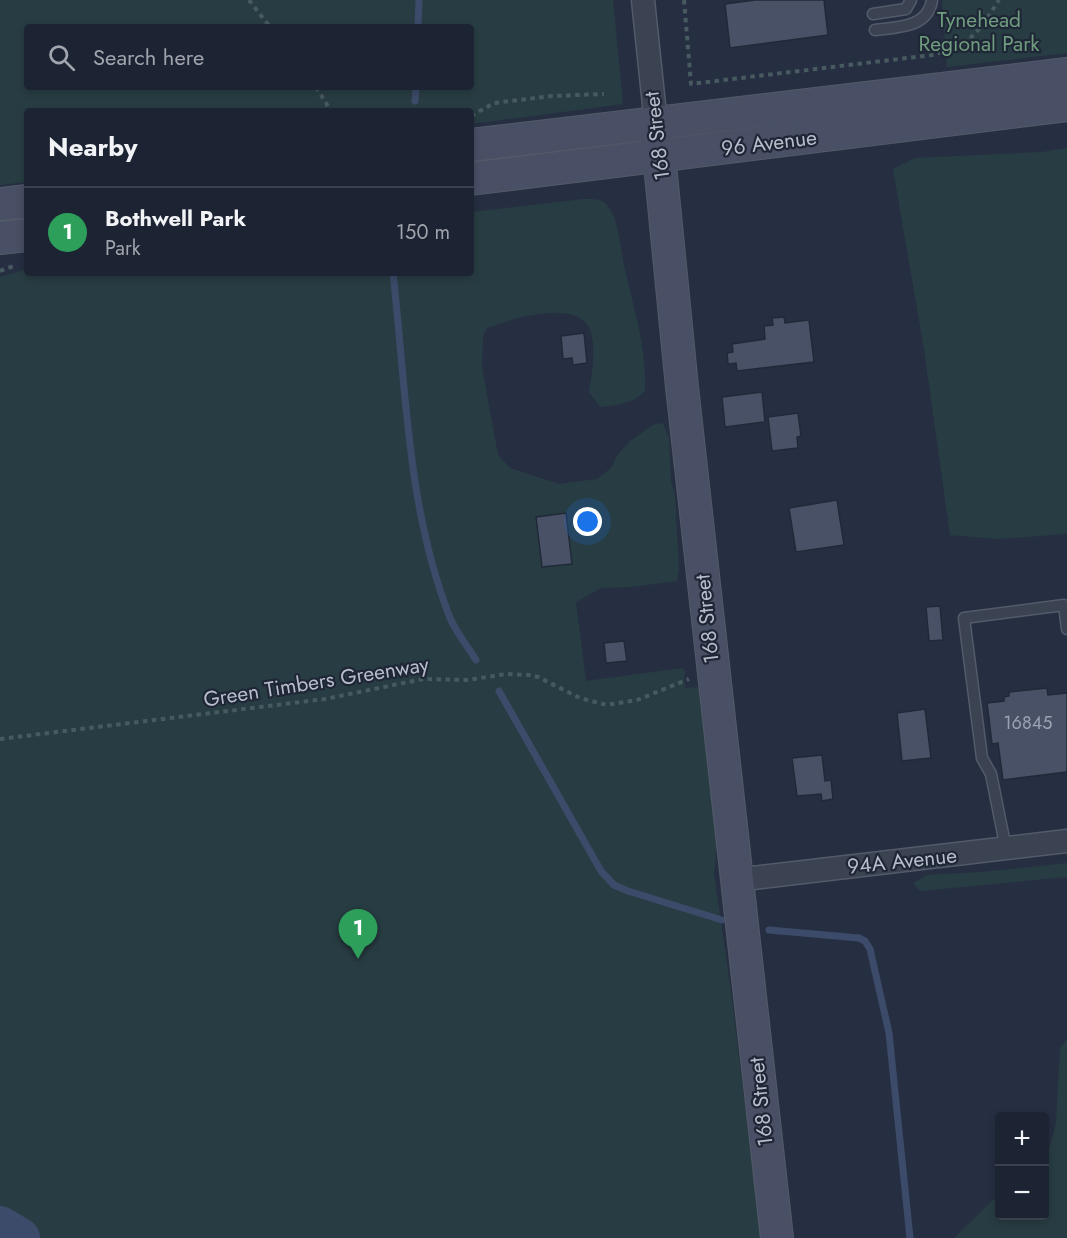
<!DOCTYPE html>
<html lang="en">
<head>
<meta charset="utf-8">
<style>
  body { margin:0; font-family:Jost,sans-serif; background:#252b3a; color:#f1f3f6 }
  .controls { position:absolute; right:18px; bottom:18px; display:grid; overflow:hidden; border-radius:6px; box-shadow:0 3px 9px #0003 }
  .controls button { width:54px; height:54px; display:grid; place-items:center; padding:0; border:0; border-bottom:2px solid #3a404d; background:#1c2332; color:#f1f3f6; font:30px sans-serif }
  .you { position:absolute; left:588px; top:522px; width:21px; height:21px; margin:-15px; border:4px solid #fff; border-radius:50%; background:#1a73e8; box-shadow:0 0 0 9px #1a73e833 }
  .badge { display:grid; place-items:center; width:39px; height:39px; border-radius:50%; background:#8c9099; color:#fff; font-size:20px; font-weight:700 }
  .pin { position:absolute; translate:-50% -50px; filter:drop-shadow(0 2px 3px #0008) }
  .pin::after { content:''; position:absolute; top:32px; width:21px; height:18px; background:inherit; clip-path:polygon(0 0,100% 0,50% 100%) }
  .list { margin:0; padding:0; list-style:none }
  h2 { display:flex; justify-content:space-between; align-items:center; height:78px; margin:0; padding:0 24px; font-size:26px }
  h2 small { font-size:20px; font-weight:400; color:#a0a4ac }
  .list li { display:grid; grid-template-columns:39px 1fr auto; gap:18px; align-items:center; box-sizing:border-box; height:90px; padding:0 24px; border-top:2px solid #3a404d }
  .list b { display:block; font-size:22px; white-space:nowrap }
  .list p { margin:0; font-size:20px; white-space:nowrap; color:#a0a4ac }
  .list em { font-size:20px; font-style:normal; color:#a0a4ac }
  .icon { flex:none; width:33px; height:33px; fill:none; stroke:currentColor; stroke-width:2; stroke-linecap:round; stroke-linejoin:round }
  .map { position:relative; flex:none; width:1067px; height:1238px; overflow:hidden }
  .search { position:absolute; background:#1c2332; box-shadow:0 3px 9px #0003; left:24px; top:24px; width:450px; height:66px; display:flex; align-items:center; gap:15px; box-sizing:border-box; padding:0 21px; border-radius:6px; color:#a0a4ac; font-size:22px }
  .panel { position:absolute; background:#1c2332; box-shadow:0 3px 9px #0003; left:24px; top:108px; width:450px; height:168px; border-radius:6px }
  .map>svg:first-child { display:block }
</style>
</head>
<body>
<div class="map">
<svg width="1067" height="1238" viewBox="0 0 1067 1238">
  <rect width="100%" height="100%" fill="#262f42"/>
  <path fill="#283d43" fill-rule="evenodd" d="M0,0H613L623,104L471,124V111H27V182L0,185ZM27,27H471V87H27Z
    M942,0H1067V53L947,67Z
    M1067,148V534L997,539L950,535L924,349L893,169L915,158L1042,152Z
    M584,199C592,199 600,198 606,204C618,215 621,250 624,265C633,307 647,348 645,391C632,404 618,405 600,407L589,392C592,375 598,338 587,324C569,301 508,319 486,329L483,337L482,367L498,455L510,468L559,484L597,479L611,468L617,456L629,442L651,426L659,423L663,424L669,438L671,481L675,496L679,570L677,581L631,587L601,588L576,602L586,681L683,668L686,673L684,674L685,688L700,687L703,689L717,843L714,874L732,1000L761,1238H0V277L27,269V273H471V212Z
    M1067,863V877L920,891L913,883L927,875L983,872Z
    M1067,1039V1238H954L993,1200L999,1197L1000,1216H1044L1045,1163L1056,1124L1060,1048Z"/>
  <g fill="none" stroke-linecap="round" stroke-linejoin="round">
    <path stroke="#3c4b6a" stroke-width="7" d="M418,27L419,0
      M415,101L416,87
      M393,273C406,388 407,508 450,618C456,632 468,647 476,660
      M499,691L601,871L614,885L628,891L722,920
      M769,930L859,938L865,941L870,949L889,1033L910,1238"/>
    <path stroke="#3c4b6a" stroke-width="40" d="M0,1226L20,1238"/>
  </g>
  <path fill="#485166" stroke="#212939" stroke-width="1.5" d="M755,0H824L828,35L730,48L725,4Z
    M784,317L785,323L809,320L814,362L737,371L736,363L728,364L727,353L733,352L732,344L765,339L764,326L773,325L772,318Z
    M584,333L587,363L573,365L572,358L563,359L561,336Z
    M762,392L765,422L725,427L722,397Z
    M798,413L801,436L797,437L798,448L772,451L768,417Z
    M837,500L844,545L796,552L789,508Z
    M566,513L572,564L542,567L536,517Z
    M940,606L943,640L929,641L926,607Z
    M624,641L627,661L606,663L604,643Z
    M1047,688L1048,695L1067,693V772L1003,780L998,743L992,744L987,703L1004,701V697L1009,696V692Z
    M925,709L931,758L902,761L897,713Z
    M822,755L825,781L831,780L833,799L822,801L821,794L797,796L792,758Z"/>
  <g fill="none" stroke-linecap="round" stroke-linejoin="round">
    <g stroke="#535a69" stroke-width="13">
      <path id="service" d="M873,14L906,9L911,0
        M875,30C897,27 928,28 932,0
        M1006,849L991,774L982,758L964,618L1064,605L1067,629"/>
    </g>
    <g stroke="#535a69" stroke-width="25">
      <path id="minor" d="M643,0L656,124
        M736,880L1067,841"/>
    </g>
    <g stroke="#535a69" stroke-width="34">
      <path id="secondary" d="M656,124L682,387L777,1238
        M471,145L1067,74
        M471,179L1067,105
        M0,204L27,201
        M0,238L27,235"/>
    </g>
    <path stroke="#475a60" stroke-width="4" stroke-dasharray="4.5 4.5" stroke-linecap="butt" d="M249,0L270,27
      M684,0L691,84L932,55C972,44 977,34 999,0
      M316,87L331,111
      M471,116L494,103L552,96L604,94
      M0,271L16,265
      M0,739L325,699L423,679L467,680L506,674L529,675L538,677L580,698L607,705L637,700L689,679"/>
    <use href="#service" stroke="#3b4252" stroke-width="10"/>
    <use href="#minor" stroke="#3b4252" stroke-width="22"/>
    <use href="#secondary" stroke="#495065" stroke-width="32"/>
  </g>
  <g text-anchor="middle" stroke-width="4.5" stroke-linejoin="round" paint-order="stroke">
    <g font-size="18" fill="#9ca2b2">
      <text x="1028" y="729">16845</text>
    </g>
    <g font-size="21" fill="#6f9c7e" stroke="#1f2737">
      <text x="979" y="27">Tynehead<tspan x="979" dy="24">Regional Park</tspan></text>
    </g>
    <g font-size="21" fill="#b8bdcc" stroke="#1f2737">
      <text transform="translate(657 136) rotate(-97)" y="7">168 Street</text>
      <text transform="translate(769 143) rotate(-7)" y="7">96 Avenue</text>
      <text transform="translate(707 619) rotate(-96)" y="7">168 Street</text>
      <text transform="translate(316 682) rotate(-9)" y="7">Green Timbers Greenway</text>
      <text transform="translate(902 861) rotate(-6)" y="7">94A Avenue</text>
      <text transform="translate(761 1102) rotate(-96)" y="7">168 Street</text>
    </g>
  </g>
</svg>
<div class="controls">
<button>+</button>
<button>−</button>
</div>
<div class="you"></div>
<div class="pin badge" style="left:358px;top:959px;background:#2e9e5b">1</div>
<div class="search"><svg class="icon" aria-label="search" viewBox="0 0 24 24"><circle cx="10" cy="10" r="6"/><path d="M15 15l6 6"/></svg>Search here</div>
<section class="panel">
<h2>Nearby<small></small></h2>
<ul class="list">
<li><span class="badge" style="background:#2e9e5b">1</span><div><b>Bothwell Park</b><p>Park</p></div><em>150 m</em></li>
</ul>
</section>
</div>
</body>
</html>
